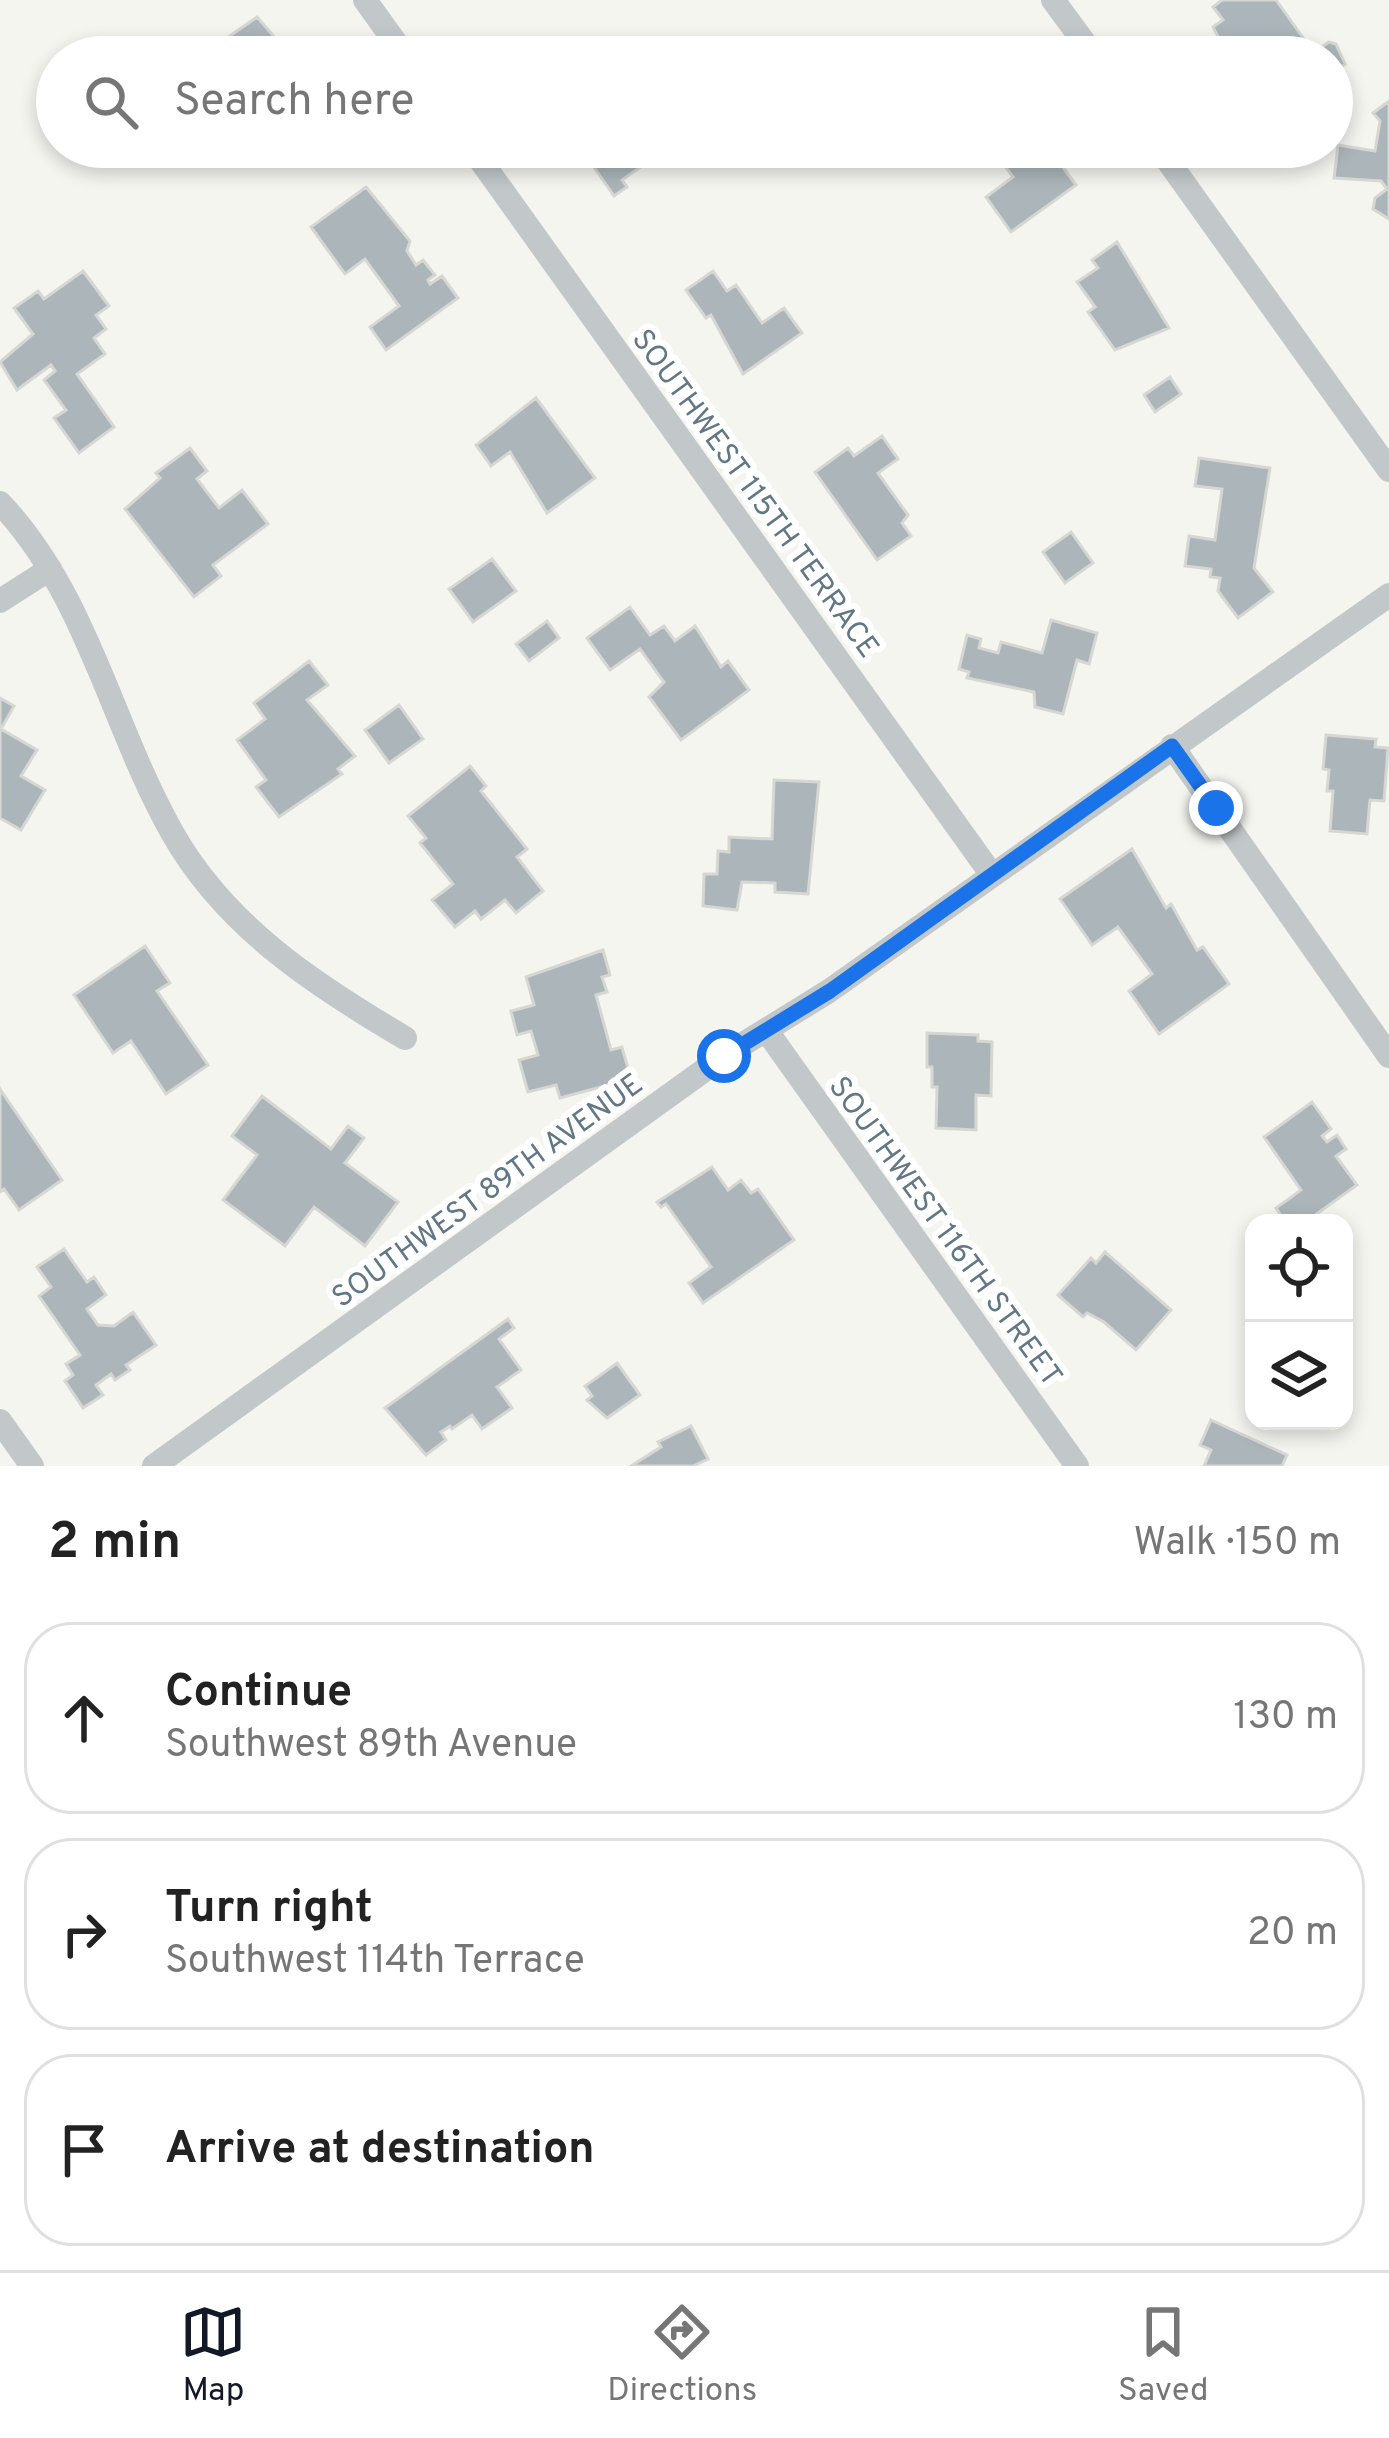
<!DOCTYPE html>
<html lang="en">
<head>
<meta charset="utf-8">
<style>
  body { margin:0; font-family:Overpass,sans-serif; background:#f6f6f6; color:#222 }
  .controls { position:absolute; right:36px; bottom:36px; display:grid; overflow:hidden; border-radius:24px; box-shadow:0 6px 18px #0003 }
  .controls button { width:108px; height:108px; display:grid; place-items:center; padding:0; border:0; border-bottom:3px solid #e0e0e0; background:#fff; color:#222; font:60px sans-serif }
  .stop { position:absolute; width:36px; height:36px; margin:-27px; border:9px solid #1a73e8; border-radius:50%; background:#fff }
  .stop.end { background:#1a73e8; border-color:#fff; box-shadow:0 3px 12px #0008 }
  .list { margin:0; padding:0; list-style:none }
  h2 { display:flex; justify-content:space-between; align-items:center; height:156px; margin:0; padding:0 48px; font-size:51px }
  h2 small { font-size:39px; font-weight:400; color:#767676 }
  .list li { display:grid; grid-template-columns:78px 1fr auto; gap:36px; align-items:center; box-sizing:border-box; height:192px; margin:0 24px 24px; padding:0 24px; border:3px solid #e0e0e0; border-radius:48px }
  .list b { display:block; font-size:45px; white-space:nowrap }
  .list p { margin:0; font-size:39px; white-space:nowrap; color:#767676 }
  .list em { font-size:39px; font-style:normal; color:#767676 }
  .icon { flex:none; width:66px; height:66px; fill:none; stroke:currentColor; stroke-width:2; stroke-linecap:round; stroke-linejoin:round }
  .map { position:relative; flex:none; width:1389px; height:1466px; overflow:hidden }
  .search { position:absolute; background:#fff; box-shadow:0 6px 18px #0003; left:36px; right:36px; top:36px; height:132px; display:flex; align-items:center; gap:30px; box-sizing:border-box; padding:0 42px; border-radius:66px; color:#767676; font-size:45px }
  .sheet { height:804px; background:#fff }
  nav { display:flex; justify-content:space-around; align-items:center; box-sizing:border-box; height:168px; border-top:3px solid #e0e0e0; background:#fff; font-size:33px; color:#767676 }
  nav a { display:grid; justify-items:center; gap:6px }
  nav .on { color:#111827 }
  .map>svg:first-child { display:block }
</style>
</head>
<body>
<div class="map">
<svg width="1389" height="1466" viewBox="0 0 1389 1466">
  <rect width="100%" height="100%" fill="#f5f5f0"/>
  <path fill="#acb6ba" stroke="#d6d6d3" stroke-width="3" d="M1222,0H1276L1314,53L1329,42L1336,44L1345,64L1332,74V57L1228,56L1213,27L1223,20L1213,7Z
    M257,17L290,55L200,57Z
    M1389,101V219L1373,209L1375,198L1387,189L1381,181L1334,178L1338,145L1375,151L1380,121L1373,113Z
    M580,147H662L664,150L622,180L627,187L614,196Z
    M991,147H1048L1076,185L1011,232L986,197L1013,177Z
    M366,187L410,241L407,251L416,265L423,260L435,275L428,280L430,284L442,276L458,298L386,350L370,327L399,306L365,259L345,274L311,227Z
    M1117,242L1169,328L1115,350L1088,312L1095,307L1077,282L1098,268L1092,260Z
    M83,271L109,306L96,315L106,329L94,338L105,354L77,374L114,427L79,453L54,418L66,410L44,380L55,371L51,365L17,390L0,362L33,334L14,308L38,291L44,299Z
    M713,271L727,291L736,285L762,323L784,308L802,333L743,374L711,315L706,318L686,290Z
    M1170,377L1181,394L1155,412L1144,395Z
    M536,398L595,478L547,513L510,452L491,466L476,445Z
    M882,436L898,459L878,473L908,515L902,523L911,536L877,560L815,472L848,448L854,456Z
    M190,448L207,471L197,479L219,508L242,490L268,524L213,565L221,576L194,597L125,509L160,478L156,473Z
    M1199,458L1270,468L1254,568L1273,592L1238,618L1218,591L1220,578L1210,577L1211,569L1185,566L1189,536L1215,540L1222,489L1195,486Z
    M1071,532L1093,563L1065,583L1043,552Z
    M492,559L516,591L473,622L449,589Z
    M630,607L650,635L664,626L675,641L695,626L721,667L728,661L749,690L681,740L649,697L664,682L640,649L610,670L587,638Z
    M1051,620L1097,633L1089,664L1077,660L1063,714L1035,707L1034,692L967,678L969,672L959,669L967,635L981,639L979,648L998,653L1001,642L1042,653Z
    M547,621L559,638L529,661L516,644Z
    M309,661L328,685L307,700L355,756L338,769L342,774L279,817L256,787L266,780L237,740L265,719L254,703Z
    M0,698L14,706L1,729L37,750L21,776L45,790L21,830L0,818Z
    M399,705L423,739L389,763L365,730Z
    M1326,735L1376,739L1375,747L1388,748L1384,801L1370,800L1367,834L1330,831L1333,791H1327L1329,770L1323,769Z
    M470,766L486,786L481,791L527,849L517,857L543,891L516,913L505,900L481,919L475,911L455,927L432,900L453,884L420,843L426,838L408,816Z
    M774,780L819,782L808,894L775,892V883L742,882L737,910L703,906L704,874H717L718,851L729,852V837L772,839Z
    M1132,849L1166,908L1171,904L1197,950L1203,947L1229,984L1159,1034L1129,991L1152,974L1118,927L1092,945L1060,899Z
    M145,946L170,983L157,991L208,1065L166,1094L131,1041L113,1053L74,995Z
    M603,950L610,975L602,977L607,992L596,995L611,1050L622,1047L631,1079L560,1098L556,1085L528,1092L519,1060L538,1055L531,1031L517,1035L511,1011L534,1005L526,977Z
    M927,1033L978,1035V1041L992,1042L991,1096L976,1095V1130L936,1128L937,1087H932V1067H927Z
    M0,1089L62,1180L19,1210L4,1189L0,1192Z
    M262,1096L331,1149L348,1126L364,1138L345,1163L398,1202L365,1246L314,1207L285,1246L223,1200L257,1155L232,1136Z
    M1312,1102L1331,1129L1322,1136L1327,1142L1337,1135L1346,1149L1336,1156L1357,1185L1304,1223H1286L1276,1208L1301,1190L1264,1137Z
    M712,1167L728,1190L741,1180L751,1193L758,1189L794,1240L703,1303L689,1283L711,1267L666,1204L661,1207L657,1202Z
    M64,1249L87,1282L94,1277L106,1295L87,1309L98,1325L114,1326L133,1312L156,1345L126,1365L130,1370L115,1380L111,1374L96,1385L103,1395L83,1408L65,1381L73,1375L66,1364L80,1355L39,1296L51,1287L37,1267Z
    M1105,1252L1171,1310L1136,1350L1104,1322L1087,1313L1083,1317L1058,1295L1091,1258L1096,1263Z
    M508,1319L514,1328L499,1339L521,1370L497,1387L512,1408L482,1429L472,1415L452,1429L450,1426L441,1432L446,1440L426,1455L385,1408Z
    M617,1363L640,1395L607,1418L587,1400L592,1396L585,1386Z
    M1211,1420L1287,1455L1282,1466H1204L1211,1450L1200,1445Z
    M691,1426L708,1459L693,1466H631L661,1447L658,1442Z"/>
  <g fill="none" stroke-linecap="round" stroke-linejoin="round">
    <path stroke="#c2c7ca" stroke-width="24" d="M365,0L406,57
      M1053,0L1095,57
      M471,147L992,875
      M1158,147L1389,470
      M0,503C88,596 111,725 173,834C226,927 315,985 405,1038
      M0,601L50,569
      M1172,746L1389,1056
      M766,1030L1077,1466
      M0,1421L32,1466
      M154,1466L724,1056L829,991L1389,595"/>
  </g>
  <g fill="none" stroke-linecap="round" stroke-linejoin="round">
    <path stroke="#1a73e8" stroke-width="15" d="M724,1056L830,991L1172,746L1216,808"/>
  </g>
  <g text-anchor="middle" stroke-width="12" stroke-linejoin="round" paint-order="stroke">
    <g font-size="30" fill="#617785" stroke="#fff">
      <text transform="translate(756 493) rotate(54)" y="10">SOUTHWEST 115TH TERRACE</text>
      <text transform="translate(487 1190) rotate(-36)" y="10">SOUTHWEST 89TH AVENUE</text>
      <text transform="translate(946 1231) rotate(54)" y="10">SOUTHWEST 116TH STREET</text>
    </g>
  </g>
</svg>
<div class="controls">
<button><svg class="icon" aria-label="locate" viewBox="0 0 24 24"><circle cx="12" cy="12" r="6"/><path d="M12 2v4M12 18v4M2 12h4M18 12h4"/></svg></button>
<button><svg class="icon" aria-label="layers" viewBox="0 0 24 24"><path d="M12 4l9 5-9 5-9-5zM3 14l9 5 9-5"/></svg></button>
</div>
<div class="stop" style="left:724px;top:1056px"></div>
<div class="stop end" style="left:1216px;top:808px"></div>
<div class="search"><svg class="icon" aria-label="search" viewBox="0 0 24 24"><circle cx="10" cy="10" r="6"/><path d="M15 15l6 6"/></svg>Search here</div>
</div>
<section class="sheet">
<h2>2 min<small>Walk · 150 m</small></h2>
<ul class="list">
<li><svg class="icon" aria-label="ahead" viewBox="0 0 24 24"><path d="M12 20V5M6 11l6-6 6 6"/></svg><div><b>Continue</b><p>Southwest 89th Avenue</p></div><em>130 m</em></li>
<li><svg class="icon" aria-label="right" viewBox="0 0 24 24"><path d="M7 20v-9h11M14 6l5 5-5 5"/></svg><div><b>Turn right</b><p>Southwest 114th Terrace</p></div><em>20 m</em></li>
<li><svg class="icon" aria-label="arrive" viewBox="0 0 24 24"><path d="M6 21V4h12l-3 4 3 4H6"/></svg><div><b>Arrive at destination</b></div></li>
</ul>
</section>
<nav>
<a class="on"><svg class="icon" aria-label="map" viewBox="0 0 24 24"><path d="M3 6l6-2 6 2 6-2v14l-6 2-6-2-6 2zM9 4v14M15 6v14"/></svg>Map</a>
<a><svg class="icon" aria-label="directions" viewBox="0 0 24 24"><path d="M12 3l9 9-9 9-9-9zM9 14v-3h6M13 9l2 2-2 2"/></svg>Directions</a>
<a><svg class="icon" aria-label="saved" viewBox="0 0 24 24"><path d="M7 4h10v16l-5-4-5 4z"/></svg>Saved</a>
</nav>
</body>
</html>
